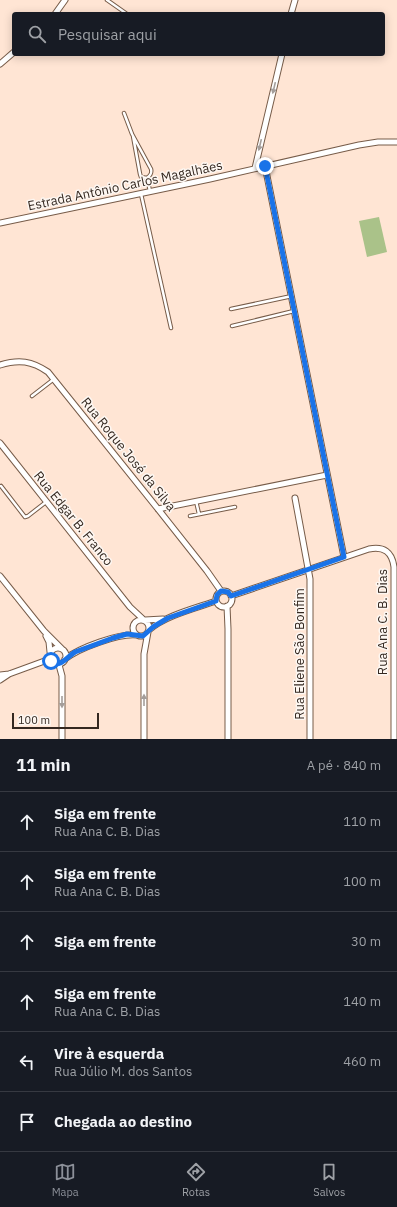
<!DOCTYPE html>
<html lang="pt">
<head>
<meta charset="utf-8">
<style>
  body { margin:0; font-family:"IBM Plex Sans",sans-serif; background:#20242c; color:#f1f3f6 }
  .scale { position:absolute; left:12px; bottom:10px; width:87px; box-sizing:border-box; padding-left:4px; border:2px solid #342820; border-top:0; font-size:11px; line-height:14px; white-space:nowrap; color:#342820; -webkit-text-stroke:3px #fdf7f2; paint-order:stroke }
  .stop { position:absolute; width:12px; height:12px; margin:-9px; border:3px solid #1a73e8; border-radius:50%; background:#fff }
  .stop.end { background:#1a73e8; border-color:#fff; box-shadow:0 1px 4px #0008 }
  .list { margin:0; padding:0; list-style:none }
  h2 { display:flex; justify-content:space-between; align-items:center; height:52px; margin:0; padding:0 16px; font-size:17px }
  h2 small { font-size:13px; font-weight:400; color:#9ea1a6 }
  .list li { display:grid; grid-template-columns:26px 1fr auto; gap:12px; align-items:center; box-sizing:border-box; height:60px; padding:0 16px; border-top:1px solid #363941 }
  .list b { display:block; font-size:15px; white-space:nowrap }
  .list p { margin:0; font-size:13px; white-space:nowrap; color:#9ea1a6 }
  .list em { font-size:13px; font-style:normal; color:#9ea1a6 }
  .icon { flex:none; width:22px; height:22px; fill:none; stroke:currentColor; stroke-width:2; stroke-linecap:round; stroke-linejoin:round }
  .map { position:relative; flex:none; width:397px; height:739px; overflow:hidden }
  .search { position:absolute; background:#171b24; box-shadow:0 2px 10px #0003; left:12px; right:12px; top:12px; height:44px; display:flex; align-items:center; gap:10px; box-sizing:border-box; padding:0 14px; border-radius:4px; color:#9ea1a6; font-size:15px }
  .sheet { height:412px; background:#171b24 }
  nav { display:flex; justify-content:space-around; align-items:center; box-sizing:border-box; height:56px; border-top:1px solid #363941; background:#171b24; font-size:11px; color:#9ea1a6 }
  nav a { display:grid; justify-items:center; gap:2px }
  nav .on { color:#8c9099 }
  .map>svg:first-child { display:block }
</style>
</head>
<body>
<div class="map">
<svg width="397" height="739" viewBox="0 0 397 739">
  <rect width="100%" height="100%" fill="#ffe5d4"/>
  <path fill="#aac289" d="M379,217L387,252L367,257L359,221Z"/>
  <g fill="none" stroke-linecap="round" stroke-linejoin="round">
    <g stroke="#775c49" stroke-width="4.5">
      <path id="lane" d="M107,0L127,14
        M124,113L132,134L151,169C152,173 151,175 147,178
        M133,136L140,174L141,177L147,178
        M147,178L150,191
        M141,194L171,328
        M231,309L292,296
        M232,326L294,311
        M32,396L54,379
        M1,486L25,517L28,516L46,502
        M196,501L199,514
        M190,516L235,507"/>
    </g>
    <g stroke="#775c49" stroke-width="7">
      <path id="street" d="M55,14L65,0
        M291,14L295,0
        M0,64L14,52
        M265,166L344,557
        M255,168L282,54
        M0,223L210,179L359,145L378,142H397
        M0,365C19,359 32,361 48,372L158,509L207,571L221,591
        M0,443L130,607L144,620
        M295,498L310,579V739
        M158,509L327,475
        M0,576L44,631L62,649
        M216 599a8 8 0 1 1 16 0a8 8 0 1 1-16 0Z
        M231,596L369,549C384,546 392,552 394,567V739
        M227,606L228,629V739
        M133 628a8 8 0 1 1 16 0a8 8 0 1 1-16 0Z
        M145,620L163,619
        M149,630C164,616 196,608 216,601
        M46,636L49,642L50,652
        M50 656a8 8 0 1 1 16 0a8 8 0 1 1-16 0Z
        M65,659C79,648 119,633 137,635
        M59,665L62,676V739
        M0,675L9,674L50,659
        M0,680L9,674
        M144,739V654L148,632"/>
    </g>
    <use href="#lane" stroke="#fff" stroke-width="2.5"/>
    <use href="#street" stroke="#fff" stroke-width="5"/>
  </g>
  <defs><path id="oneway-solid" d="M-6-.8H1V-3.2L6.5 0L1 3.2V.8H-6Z"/></defs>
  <g fill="#a49e9b">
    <use href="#oneway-solid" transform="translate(274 88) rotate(103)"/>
    <use href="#oneway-solid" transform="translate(260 145) rotate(103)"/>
    <use href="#oneway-solid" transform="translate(144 700) rotate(-90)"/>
    <use href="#oneway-solid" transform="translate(62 702) rotate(90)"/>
  </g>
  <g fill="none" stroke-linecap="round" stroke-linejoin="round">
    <path stroke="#1a73e8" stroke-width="5" d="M51,661L56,664C64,664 68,656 75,652L113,638L127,634L143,636L153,627L168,618L216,601L217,595L221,591L228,592L231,596L344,557L265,166"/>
  </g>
  <g text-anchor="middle" stroke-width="3" stroke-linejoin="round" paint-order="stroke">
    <g font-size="13" fill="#342820" stroke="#fdf7f2">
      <text transform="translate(125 185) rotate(-12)" y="5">Estrada Antônio Carlos Magalhães</text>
      <text transform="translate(129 454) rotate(51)" y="5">Rua Roque José da Silva</text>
      <text transform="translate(74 518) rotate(51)" y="5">Rua Edgar B. Franco</text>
      <text transform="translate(382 622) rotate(-90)" y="5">Rua Ana C. B. Dias</text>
      <text transform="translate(299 654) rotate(-90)" y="5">Rua Eliene São Bonfim</text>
    </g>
  </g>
</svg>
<div class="scale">100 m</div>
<div class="stop" style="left:51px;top:661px"></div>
<div class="stop end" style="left:265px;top:166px"></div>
<div class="search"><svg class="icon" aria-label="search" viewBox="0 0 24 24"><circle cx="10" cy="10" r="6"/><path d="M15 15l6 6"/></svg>Pesquisar aqui</div>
</div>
<section class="sheet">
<h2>11 min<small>A pé · 840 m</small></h2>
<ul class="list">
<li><svg class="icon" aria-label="ahead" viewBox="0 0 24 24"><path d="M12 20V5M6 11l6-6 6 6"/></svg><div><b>Siga em frente</b><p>Rua Ana C. B. Dias</p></div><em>110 m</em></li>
<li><svg class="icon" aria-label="ahead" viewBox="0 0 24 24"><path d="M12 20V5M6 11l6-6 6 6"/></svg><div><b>Siga em frente</b><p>Rua Ana C. B. Dias</p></div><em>100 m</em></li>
<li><svg class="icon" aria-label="ahead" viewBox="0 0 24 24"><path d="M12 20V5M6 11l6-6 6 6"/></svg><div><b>Siga em frente</b></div><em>30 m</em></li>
<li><svg class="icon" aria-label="ahead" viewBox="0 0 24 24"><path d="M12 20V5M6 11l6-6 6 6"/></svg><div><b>Siga em frente</b><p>Rua Ana C. B. Dias</p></div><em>140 m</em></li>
<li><svg class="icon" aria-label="left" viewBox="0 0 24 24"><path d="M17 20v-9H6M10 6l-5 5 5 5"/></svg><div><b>Vire à esquerda</b><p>Rua Júlio M. dos Santos</p></div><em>460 m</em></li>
<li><svg class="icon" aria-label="arrive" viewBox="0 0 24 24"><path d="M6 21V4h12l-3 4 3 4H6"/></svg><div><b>Chegada ao destino</b></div></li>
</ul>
</section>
<nav>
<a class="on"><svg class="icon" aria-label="map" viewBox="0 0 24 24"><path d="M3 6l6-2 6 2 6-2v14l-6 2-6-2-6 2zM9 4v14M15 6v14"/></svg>Mapa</a>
<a><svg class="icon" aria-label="directions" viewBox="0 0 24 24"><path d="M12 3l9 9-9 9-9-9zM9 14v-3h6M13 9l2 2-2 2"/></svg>Rotas</a>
<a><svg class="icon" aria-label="saved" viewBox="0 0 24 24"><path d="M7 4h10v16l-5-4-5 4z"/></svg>Salvos</a>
</nav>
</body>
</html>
